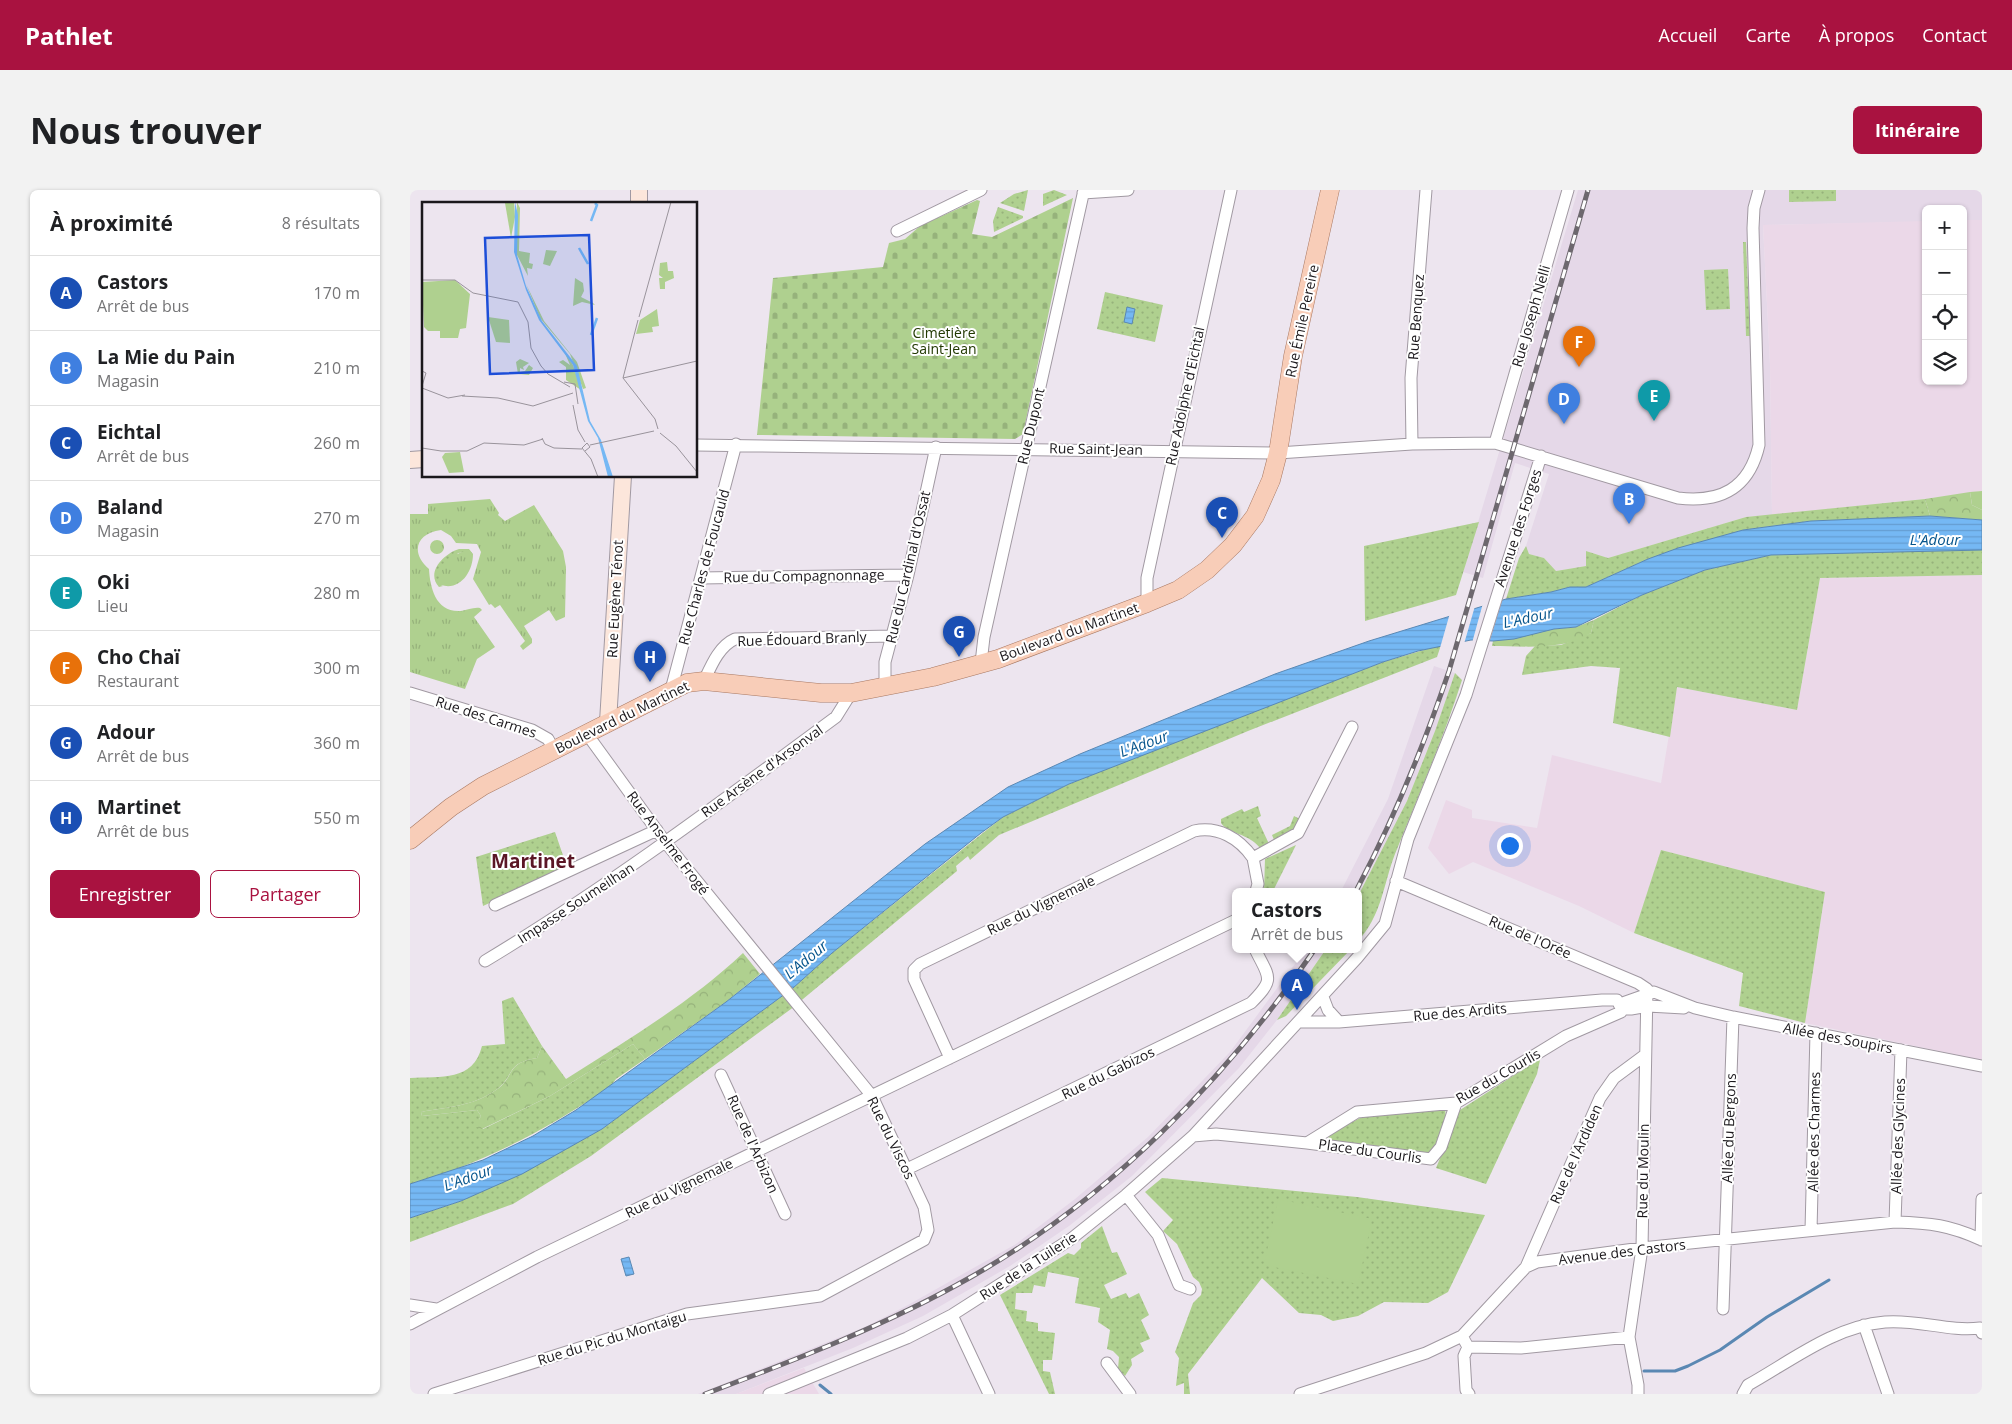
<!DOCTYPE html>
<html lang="fr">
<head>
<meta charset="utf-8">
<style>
  body { margin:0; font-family:"Open Sans",sans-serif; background:#f2f2f2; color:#202124 }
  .controls { position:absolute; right:15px; top:15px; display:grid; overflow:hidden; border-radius:8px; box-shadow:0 1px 4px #0004 }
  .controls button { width:45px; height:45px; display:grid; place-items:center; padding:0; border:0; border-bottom:1px solid #e0e0e0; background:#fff; color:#202124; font:25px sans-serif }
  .you { position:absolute; left:1099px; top:655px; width:18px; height:18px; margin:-12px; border:4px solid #fff; border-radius:50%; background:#1a73e8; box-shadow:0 0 0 8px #1a73e833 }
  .badge { display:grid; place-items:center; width:32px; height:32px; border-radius:50%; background:#a91240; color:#fff; font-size:16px; font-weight:700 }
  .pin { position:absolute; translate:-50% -41px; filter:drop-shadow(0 1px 2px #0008) }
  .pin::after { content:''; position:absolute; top:26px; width:18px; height:15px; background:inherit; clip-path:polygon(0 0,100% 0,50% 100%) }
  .popup { position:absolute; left:822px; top:698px; width:130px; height:65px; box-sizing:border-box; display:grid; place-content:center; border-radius:8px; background:#fff; filter:drop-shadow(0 1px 4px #0005); font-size:16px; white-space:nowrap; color:#757577 }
  .popup b { font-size:19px; color:#202124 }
  .popup::after { content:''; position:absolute; left:50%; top:100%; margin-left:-10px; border:10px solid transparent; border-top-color:#fff }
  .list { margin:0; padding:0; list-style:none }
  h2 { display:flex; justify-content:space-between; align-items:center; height:65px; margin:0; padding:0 20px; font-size:21px }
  h2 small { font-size:16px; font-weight:400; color:#757577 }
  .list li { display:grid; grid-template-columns:32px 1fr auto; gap:15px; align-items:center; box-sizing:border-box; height:75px; padding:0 20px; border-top:1px solid #e0e0e0 }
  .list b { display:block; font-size:19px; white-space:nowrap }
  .list p { margin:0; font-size:16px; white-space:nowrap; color:#757577 }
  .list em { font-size:16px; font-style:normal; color:#757577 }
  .actions { display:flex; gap:10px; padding:15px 20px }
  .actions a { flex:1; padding:11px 0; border:1px solid #a91240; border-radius:8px; text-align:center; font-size:18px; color:#a91240 }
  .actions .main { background:#a91240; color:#fff }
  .icon { flex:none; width:28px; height:28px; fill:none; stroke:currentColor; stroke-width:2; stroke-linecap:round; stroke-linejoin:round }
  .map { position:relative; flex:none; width:1572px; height:1204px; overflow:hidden; border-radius:8px }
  header { display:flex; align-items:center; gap:30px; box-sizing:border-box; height:70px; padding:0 25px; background:#a91240; color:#fff }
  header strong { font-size:24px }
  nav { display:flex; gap:28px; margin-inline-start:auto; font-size:18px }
  .intro { display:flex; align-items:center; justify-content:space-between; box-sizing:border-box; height:120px; padding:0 30px }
  h1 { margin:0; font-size:35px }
  .button { padding:12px 22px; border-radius:8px; background:#a91240; color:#fff; font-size:18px; font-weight:700 }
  main { display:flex; gap:30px; padding:0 30px }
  aside { flex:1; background:#fff; border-radius:8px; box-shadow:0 1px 4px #0004 }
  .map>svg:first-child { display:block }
</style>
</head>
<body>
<header>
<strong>Pathlet</strong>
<nav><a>Accueil</a><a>Carte</a><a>À propos</a><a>Contact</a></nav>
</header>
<div class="intro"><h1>Nous trouver</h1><a class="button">Itinéraire</a></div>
<main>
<aside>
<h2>À proximité<small>8 résultats</small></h2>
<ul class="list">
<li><span class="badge" style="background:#1a4fb4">A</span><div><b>Castors</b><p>Arrêt de bus</p></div><em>170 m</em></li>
<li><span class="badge" style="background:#3f7fe0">B</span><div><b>La Mie du Pain</b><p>Magasin</p></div><em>210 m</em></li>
<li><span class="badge" style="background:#1a4fb4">C</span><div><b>Eichtal</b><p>Arrêt de bus</p></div><em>260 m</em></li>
<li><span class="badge" style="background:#3f7fe0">D</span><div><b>Baland</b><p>Magasin</p></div><em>270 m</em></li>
<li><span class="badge" style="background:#0f9aa8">E</span><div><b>Oki</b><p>Lieu</p></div><em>280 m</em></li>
<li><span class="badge" style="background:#e8710a">F</span><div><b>Cho Chaï</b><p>Restaurant</p></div><em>300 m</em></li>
<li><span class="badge" style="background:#1a4fb4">G</span><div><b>Adour</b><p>Arrêt de bus</p></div><em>360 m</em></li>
<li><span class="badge" style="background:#1a4fb4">H</span><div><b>Martinet</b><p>Arrêt de bus</p></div><em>550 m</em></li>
</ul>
<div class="actions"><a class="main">Enregistrer</a><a>Partager</a></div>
</aside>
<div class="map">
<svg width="1572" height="1204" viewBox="0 0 1572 1204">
  <defs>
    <pattern id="grass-dots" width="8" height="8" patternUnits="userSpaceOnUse" patternTransform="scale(1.25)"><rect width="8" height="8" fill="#afd08f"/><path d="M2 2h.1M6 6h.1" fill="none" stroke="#96b27b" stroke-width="1.8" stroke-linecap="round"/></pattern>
    <pattern id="forest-crowns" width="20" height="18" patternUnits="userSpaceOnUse" patternTransform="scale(1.25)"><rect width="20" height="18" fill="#afd08f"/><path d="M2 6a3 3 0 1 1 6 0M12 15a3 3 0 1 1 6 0" fill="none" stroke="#96b27b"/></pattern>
    <pattern id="cemetery-stones" width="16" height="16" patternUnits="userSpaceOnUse" patternTransform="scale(1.25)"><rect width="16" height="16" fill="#afd08f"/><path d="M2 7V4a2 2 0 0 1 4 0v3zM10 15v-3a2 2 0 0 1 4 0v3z" fill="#96b27b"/></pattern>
    <pattern id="park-tufts" width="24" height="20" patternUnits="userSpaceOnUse" patternTransform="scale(1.25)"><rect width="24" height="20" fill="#afd08f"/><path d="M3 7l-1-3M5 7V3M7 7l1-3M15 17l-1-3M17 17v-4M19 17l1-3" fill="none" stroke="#96b27b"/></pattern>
    <pattern id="water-rules" width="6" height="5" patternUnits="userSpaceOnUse" patternTransform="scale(1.25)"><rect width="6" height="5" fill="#75b8f4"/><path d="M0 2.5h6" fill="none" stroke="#659dd1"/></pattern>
  </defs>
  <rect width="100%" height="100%" fill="#ede5ef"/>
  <path fill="#e5d8e8" d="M1168,0H1572V30L1553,31V19H1516V32L1353,35L1360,174L1362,325L1336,327L1198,368L1176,361V376L1146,381L1134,368L1119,364L1116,356L1139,284L1105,273L1073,388L1053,382Z
    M1024,476L1045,483L1025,541L997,611L948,706V701H931L978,609Z
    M896,759H916L867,830L829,878L722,986L659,1036L600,1076L513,1126L443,1158L326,1204H288L455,1137L498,1115L606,1054L665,1009L738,947L820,862Z"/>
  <path fill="#ebd8e8" d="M1553,30H1572V301L1514,309L1362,325L1360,174L1353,35L1516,31V191H1553Z
    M1572,385V870L1395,833L1415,702L1251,660L1224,743L1169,716L1063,672L1039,684L1018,658L1036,610L1062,620V628L1127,638L1142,565L1251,593L1267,497L1387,520L1410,388Z
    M394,1178L409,1204H326Z"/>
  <path fill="url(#grass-dots)" d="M618,0L614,21L590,13L604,4Z
    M644,0L657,5L633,16V4Z
    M1379,0H1426V11L1379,12Z
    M588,17L613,26V28L584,42L583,31Z
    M1333,52H1336L1340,146H1336Z
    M1318,79L1320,119L1296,120L1294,80Z
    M695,102L753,115L745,152L687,139Z
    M1515,309L1520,326L1401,331L1333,340L1238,369L1176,397H1160L1141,402L1096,409L1109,368L1116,356L1119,364L1134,368L1146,381L1176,376V361L1198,368L1336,327Z
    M1069,332L1046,405L955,431L954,356Z
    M49,359H59L63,364L60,362L48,363L31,395L33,396L29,397C15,382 35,363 49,359Z
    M1527,359L1572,360V385L1410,388L1387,520L1267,497L1260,547L1203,533L1210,478L1181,476L1112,485L1116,466L1125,456L1151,455L1181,443L1184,430L1232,405L1295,380L1361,365Z
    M1031,455L1027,467L838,541L589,645L560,670L558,666L546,676L547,681L381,819L181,966L103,1014L0,1052V1028L51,1011L192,939L383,798L422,763L593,627L659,594L731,565L973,472Z
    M1045,483L1052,490C1033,550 1008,606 985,664C973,695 972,725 948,751V706L997,611L1025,541Z
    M848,616L851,626L847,628L859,654L851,659C839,643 818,644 811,633V629L832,619L834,622Z
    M884,626L890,629L882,642L864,650L862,645L880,636Z
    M145,642L157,677L73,716L66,667Z
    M886,655L863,701H854L855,669Z
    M1251,660L1415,702L1395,833L1329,816L1333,783L1224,743Z
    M916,759H941L876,826L867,830Z
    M103,807L132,856L127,868C95,873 106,885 86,900C64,916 37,917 11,922L12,926L67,920L71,926L69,930L73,939L140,906L223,854L235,869L206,889L200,897C137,939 73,974 0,994V888C31,886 63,892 72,856L95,854L92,811Z
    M1130,870L1127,884L1076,994L1026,978L1050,920L1126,871Z
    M1029,919H1035C1038,933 1028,952 1021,963L929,953L920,951L917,945L952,927Z
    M752,988L947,1007L1075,1025L1038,1102L1018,1113L974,1112L948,1126L923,1131L911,1125L889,1123L852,1088L778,1184L780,1204H774V1193L766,1196L769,1168L765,1162L783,1113L791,1105L792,1099L789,1092L783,1087L767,1054L753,1041L763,1030L735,1002Z
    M692,1036L702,1063L707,1062L717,1084L694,1095L701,1109L716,1103L719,1108L729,1103L739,1125L731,1130L740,1149L730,1153L734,1161L721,1169L722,1175L715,1186L708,1179L709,1167L703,1161L697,1159L700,1140L688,1132L690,1118L665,1113L669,1088L638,1082L635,1097L624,1095L622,1103H606L605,1119L617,1121L616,1131L628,1133V1141L645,1143L642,1170H633V1181L640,1182L645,1204H639L590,1105L658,1063L664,1065L671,1058V1053Z"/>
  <path fill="url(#forest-crowns)" d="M1560,302L1562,315L1572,320V330L1520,326L1515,309Z
    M1184,430L1181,443C1153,461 1114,456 1082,456L1083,451L1144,439L1166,437Z
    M333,763L350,784L316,812L235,869L223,854L140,906L72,939L65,937L71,926L67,920L12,926L11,922C37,917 64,916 86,900C106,886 95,873 127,868L132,856L156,889C217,850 280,813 333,763Z"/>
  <path fill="url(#cemetery-stones)" d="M663,8L613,244L605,249L347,245L363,88L473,77L479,53L495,49L510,36L567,10L570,11L562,44L582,47Z"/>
  <path fill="url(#park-tufts)" d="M80,309L89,323L88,325L95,331L124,315L153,361L156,377L155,427L146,431L139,420L114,436L122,449V453L113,460L110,456L115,451L90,415L85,418L81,414L79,415L63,389L71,362L67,354L46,353L41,346L31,340C6,343 0,363 19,379C20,398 26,423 51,421C58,420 63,417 70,418L72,420L64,427L85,457L67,469L55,499L0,482V324H18V314Z
    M20 357a7 7 0 1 1 14 0a7 7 0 1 1-14 0Z
    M60,361L63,364C63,382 50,401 31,395C26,378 43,361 60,361Z"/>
  <path fill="#afd08f" d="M1572,301V320L1562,315L1560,302Z
    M868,1009L962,1029L948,1094L854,1075Z"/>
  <path fill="url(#water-rules)" stroke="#5a88b3" d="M717,117L725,119L722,134L714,132Z
    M1520,326L1572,330V360L1361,365L1295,380L1232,405L1166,437L1144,439L1104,449L1083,451L1061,450L1008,461L973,472L659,594L593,627L571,643L422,763L383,798L192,939L112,984L51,1011L0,1028V994L73,970L123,946L166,920L316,812L515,654L598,597L670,564L865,484L959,451L1096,409L1141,402L1160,397H1176L1238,369L1268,358L1333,340L1401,331Z
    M219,1067L224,1084L216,1086L211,1069Z"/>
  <path fill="#ede5ef" d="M1093,407L1079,453H1062L1073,413Z
    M1065,416L1054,454L1030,458L1040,423Z"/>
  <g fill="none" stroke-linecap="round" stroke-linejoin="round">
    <path stroke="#5a88b3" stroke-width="3" d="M1234,1181H1265L1278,1176L1310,1160L1357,1127L1419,1090
      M410,1195L421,1204"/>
    <g stroke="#a199a2" stroke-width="13">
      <path id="street" d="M673,3L718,0
        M487,41L571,0
        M1085,253L1158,0
        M1002,254L1001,188L1016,0
        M286,255L868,263L1002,254L1085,253L1268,308C1310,313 1339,299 1349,255L1343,38L1344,18L1349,0
        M291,388L498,385
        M737,413V388L821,0
        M571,473L574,447L674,0
        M294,491C301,476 309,456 325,449L483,446
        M475,498V472L498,385L526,257
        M261,500L326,254
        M0,503L122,540L138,549L144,560
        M843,668L848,694L846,701
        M986,691L1228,793L1237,799L1232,1058L1219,1147L1228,1195V1204
        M85,715L247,640
        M75,771C198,697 311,612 426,527L441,503
        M913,807L918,820L929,832
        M1210,814L1244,802L1285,818L1323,827L1572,876
        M1211,818L1221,819L1238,816L1274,818
        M889,832H929L1192,810H1207L1211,818
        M540,868L504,789V780L510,774L784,641C808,636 829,648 843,668L888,643L942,537
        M311,885L375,1024
        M783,946L806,944L897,953L947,922L1046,913L1156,846L1211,822V818
        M897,953L1021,969L1031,957L1046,913
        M497,979L841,813C866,788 859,788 845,759
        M716,1005L748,1045L769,1095L780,1099
        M1485,1032L1491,860
        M1401,1040L1406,843
        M1571,1050L1572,1009
        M1116,1077L1190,908L1204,888L1235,865
        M0,1115L26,1119
        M1313,1119L1323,827
        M542,1125L579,1204
        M0,1134L127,1067L826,730
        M1454,1135L1478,1204
        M1052,1146L1058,1157L1111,1158L1219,1147
        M1058,1157L1054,1166L1056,1200L1059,1204
        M697,1173L720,1204
        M24,1204L277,1124L410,1106L514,1050L518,1040L514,1017L462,906L256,653L177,544
        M359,1204L497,1148L542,1125L661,1049L716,1005L783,946L947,768L975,734L998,649L1056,505L1131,266
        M890,1204L1016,1163L1052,1146L1116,1077L1127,1072L1232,1058L1485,1032C1520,1033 1540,1035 1572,1050
        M1333,1204L1338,1195C1381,1171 1425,1136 1475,1132C1507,1129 1539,1142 1570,1138L1572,1143"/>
    </g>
    <g stroke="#a199a2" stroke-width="18">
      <path id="secondary" d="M229,14V0
        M0,270L14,269
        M198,532L213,286"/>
    </g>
    <g stroke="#a87862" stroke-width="19">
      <path id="primary" d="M0,650L41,617L73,596L277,493L294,491L411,503H441L523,487L588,469L737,413L768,400L797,380L823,355L845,326L861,290L868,263L883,166L920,0"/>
    </g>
    <use href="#street" stroke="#fff" stroke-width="11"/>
    <use href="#secondary" stroke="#fce6db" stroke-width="16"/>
    <use href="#primary" stroke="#f8cdb8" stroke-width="18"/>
    <g stroke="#6d686e" stroke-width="5">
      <path id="rail" d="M946,701C984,629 1013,558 1039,481L1178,0
        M295,1204C385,1170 477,1135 561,1087C699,1009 816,889 905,759"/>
    </g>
    <use href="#rail" stroke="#fff" stroke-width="3" stroke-dasharray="9" stroke-linecap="butt"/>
  </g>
  <g text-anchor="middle" stroke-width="4" stroke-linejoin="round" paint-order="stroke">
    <g font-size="14" fill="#1b181c" stroke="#fff">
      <text transform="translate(1121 126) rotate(-74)" y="5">Rue Joseph Nelli</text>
      <text transform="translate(1006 127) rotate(-86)" y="5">Rue Benquez</text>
      <text transform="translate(892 131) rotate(-78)" y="5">Rue Émile Pereire</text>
      <text transform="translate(775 206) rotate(-78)" y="5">Rue Adolphe d'Eichtal</text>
      <text transform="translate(621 236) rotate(-77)" y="5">Rue Dupont</text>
      <text transform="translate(686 259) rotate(1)" y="5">Rue Saint-Jean</text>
      <text transform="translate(1108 338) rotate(-72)" y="5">Avenue des Forges</text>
      <text transform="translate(294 377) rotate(-75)" y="5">Rue Charles de Foucauld</text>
      <text transform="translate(498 377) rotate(-77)" y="5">Rue du Cardinal d'Ossat</text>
      <text transform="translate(394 386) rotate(-1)" y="5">Rue du Compagnonnage</text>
      <text transform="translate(205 409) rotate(-87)" y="5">Rue Eugène Ténot</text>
      <text transform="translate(659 442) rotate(-20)" y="5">Boulevard du Martinet</text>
      <text transform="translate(392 449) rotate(-2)" y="5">Rue Édouard Branly</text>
      <text transform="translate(76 527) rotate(18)" y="5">Rue des Carmes</text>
      <text transform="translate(212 527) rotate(-26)" y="5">Boulevard du Martinet</text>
      <text transform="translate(352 581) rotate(-36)" y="5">Rue Arsène d'Arsonval</text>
      <text transform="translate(258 653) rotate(53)" y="5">Rue Anselme Frogé</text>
      <text transform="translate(166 713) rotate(-33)" y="5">Impasse Soumeilhan</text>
      <text transform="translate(631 715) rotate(-26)" y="5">Rue du Vignemale</text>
      <text transform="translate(1120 747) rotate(23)" y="5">Rue de l'Orée</text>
      <text transform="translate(1050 822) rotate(-5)" y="5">Rue des Ardits</text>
      <text transform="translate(1428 848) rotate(11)" y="5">Allée des Soupirs</text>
      <text transform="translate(698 883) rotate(-26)" y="5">Rue du Gabizos</text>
      <text transform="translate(1088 886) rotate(-30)" y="5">Rue du Courlis</text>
      <text transform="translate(1319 938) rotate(-88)" y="5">Allée du Bergons</text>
      <text transform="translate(1404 942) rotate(-89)" y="5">Allée des Charmes</text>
      <text transform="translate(1488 946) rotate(-88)" y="5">Allée des Glycines</text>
      <text transform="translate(481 948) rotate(64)" y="5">Rue du Viscos</text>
      <text transform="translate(343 954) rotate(66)" y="5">Rue de l'Arbizon</text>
      <text transform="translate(960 961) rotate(8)" y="5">Place du Courlis</text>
      <text transform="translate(1166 964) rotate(-66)" y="5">Rue de l'Ardiden</text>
      <text transform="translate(1233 981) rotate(-89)" y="5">Rue du Moulin</text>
      <text transform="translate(269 998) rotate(-26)" y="5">Rue du Vignemale</text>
      <text transform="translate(1212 1062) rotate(-7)" y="5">Avenue des Castors</text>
      <text transform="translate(618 1076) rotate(-33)" y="5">Rue de la Tuilerie</text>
      <text transform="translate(202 1148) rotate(-17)" y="5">Rue du Pic du Montaigu</text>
    </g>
    <g font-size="14" fill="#213800" stroke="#fff">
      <text x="534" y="148">Cimetière<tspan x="534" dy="16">Saint-Jean</tspan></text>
    </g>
    <g font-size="15" font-style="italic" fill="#07558c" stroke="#fff">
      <text x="1525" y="355">L'Adour</text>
      <text transform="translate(1118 428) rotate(-12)" y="5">L'Adour</text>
      <text transform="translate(734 554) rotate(-20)" y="5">L'Adour</text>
      <text transform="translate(396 770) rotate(-40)" y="5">L'Adour</text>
      <text transform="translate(58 988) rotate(-20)" y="5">L'Adour</text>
    </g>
    <g font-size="19" font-weight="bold" fill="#5b1625" stroke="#fff">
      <text x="123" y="678">Martinet</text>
    </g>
  </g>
  <g transform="translate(12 12)">
    <rect width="275" height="275" fill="#ede5ef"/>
    <path d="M95,0L98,6L97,49L108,51L107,61L111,62L110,67L105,66L106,74L95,53ZM124,48L135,49L128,64L121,62ZM245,60L246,69H251L252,76L243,80V87H238L237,76H241L237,73L238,61ZM153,76L161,81L162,89L159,95L171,101L173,103L160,100L151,104ZM104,82L122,119L155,160L164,186L161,187L148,152L118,116ZM142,149L151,163L159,188L144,178V165L137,160L141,158L148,163Z" fill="#afd08f"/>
    <path d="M66,115L87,118L88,141L74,140Z" fill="#afd08f"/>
    <path d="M33,78L48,92L44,126L38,127L36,136H18V129H6L2,125L0,80ZM235,107L237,124L230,125L231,130L214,132L218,118ZM98,157L107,161L101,165L102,168L98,166V170L103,169L107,163L111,166L107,173L96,172L94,160ZM38,250L42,270L27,271L20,255L23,251Z" fill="#afd08f"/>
    <path d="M92,0L93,15L89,36L83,1Z" fill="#afd08f"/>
    <path d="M93,0L96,13L95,53L104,84L120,119L155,164L168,219L179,238L191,275H186L176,236L166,219L151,163L117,118L104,88L92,50Z" fill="#75b8f4"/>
    <path fill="none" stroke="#75b8f4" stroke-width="2.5" d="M169,19L175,3L173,1M157,46L166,62M169,133L175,116"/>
    <path fill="none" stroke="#99939b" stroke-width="1" d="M0,78H33L51,91L96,100L106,120L109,146L119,164L126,172L148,185M0,105V148M217,115L249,0M0,169L4,171L0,184M201,176L275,159M201,176L233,217L236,227M201,176L216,118M142,180L153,182L156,202M0,186L26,196L43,193M40,194L76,196L111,204L151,191M151,203L156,228L163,240M238,231L254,244L275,270M120,236L123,242L132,246L160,247M168,243L232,229M0,246L19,249M19,249H45L62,241L102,243L121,237M163,249L168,245L165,241L160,246L169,257L176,275"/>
    <path fill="#1d4ed8" fill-opacity="0.15" stroke="#1d4ed8" stroke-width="2.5" d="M167,33L172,168L68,172L63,36Z"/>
    <rect width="275" height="275" fill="none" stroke="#1b181c" stroke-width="2.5"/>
  </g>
</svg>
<div class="controls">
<button>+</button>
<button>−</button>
<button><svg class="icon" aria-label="locate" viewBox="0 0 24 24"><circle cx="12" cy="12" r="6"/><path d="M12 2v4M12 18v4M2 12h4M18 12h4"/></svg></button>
<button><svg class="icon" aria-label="layers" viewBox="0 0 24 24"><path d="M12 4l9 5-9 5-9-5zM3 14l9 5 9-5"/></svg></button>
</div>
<div class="you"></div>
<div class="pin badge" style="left:887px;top:820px;background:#1a4fb4">A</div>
<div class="popup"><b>Castors</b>Arrêt de bus</div>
<div class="pin badge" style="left:1219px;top:334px;background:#3f7fe0">B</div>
<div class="pin badge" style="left:812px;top:348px;background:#1a4fb4">C</div>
<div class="pin badge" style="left:1154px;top:234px;background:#3f7fe0">D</div>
<div class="pin badge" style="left:1244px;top:231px;background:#0f9aa8">E</div>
<div class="pin badge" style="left:1169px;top:177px;background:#e8710a">F</div>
<div class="pin badge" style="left:549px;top:467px;background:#1a4fb4">G</div>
<div class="pin badge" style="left:240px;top:492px;background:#1a4fb4">H</div>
</div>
</main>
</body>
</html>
